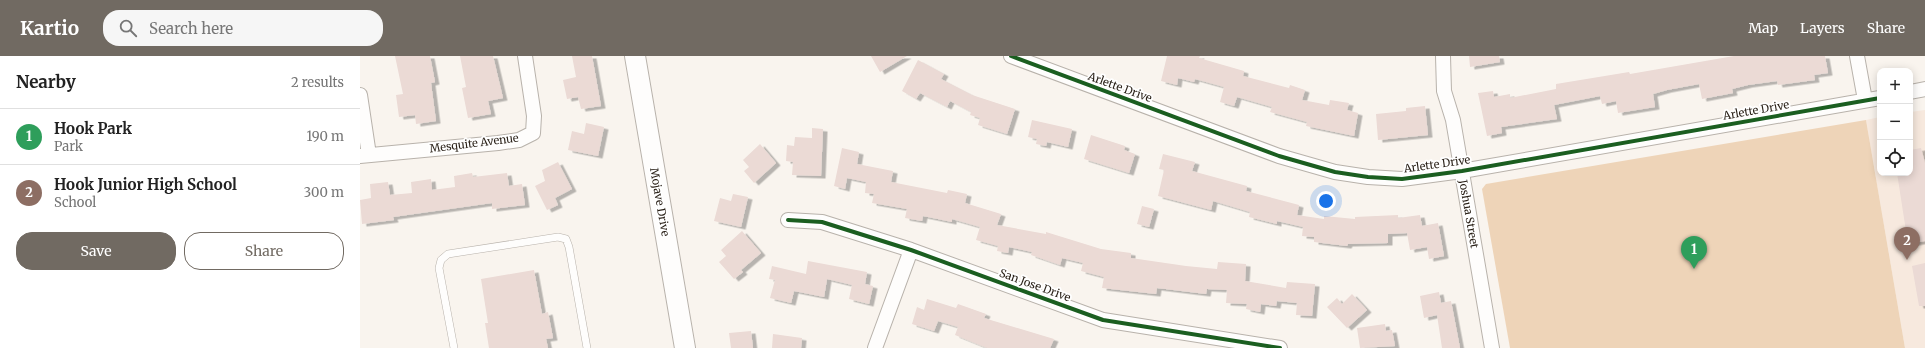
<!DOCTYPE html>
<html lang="en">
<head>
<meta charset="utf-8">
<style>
  body { margin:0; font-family:Merriweather,serif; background:#f6f6f6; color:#222 }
  .controls { position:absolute; right:12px; top:12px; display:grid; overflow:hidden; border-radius:8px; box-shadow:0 2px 10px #0003 }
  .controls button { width:36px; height:36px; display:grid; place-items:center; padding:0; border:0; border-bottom:1px solid #e0e0e0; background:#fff; color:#222; font:20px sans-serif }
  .you { position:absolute; left:966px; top:145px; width:14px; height:14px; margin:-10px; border:3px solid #fff; border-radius:50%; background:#1a73e8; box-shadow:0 0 0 6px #1a73e833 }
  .badge { display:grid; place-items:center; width:26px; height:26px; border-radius:50%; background:#716a62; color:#fff; font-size:13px; font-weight:700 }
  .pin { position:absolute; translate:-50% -33px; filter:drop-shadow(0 1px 2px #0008) }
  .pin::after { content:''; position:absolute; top:21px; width:14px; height:12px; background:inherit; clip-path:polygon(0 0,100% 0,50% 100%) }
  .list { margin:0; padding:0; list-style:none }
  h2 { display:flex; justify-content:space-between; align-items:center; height:52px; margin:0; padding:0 16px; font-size:17px }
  h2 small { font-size:13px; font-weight:400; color:#767676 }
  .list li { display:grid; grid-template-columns:26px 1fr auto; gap:12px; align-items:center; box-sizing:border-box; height:56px; padding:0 16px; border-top:1px solid #e0e0e0 }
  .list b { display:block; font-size:15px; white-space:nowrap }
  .list p { margin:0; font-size:13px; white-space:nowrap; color:#767676 }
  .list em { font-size:13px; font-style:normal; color:#767676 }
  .actions { display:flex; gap:8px; padding:12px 16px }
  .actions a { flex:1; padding:9px 0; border:1px solid #716a62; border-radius:16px; text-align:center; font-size:14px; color:#716a62 }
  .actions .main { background:#716a62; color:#fff }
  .icon { flex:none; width:22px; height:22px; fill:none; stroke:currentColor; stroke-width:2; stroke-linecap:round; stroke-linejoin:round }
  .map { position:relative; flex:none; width:1565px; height:292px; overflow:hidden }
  header { display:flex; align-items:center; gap:24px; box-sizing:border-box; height:56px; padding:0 20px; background:#716a62; color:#fff }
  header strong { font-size:19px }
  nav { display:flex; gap:22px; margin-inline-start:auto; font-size:14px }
  .search { width:280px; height:36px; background:#f6f6f6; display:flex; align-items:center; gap:10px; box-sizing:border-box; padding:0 14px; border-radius:16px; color:#767676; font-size:15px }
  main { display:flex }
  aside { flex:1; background:#fff }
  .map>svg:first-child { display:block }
</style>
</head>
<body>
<header>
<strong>Kartio</strong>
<div class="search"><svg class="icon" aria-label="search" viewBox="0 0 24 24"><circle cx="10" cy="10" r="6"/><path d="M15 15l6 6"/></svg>Search here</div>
<nav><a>Map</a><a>Layers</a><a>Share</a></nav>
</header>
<main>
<aside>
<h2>Nearby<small>2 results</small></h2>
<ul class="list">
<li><span class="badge" style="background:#2e9e5b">1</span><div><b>Hook Park</b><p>Park</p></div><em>190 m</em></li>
<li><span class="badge" style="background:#8d6e63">2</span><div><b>Hook Junior High School</b><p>School</p></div><em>300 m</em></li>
</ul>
<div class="actions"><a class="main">Save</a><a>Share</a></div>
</aside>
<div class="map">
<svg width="1565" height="292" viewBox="0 0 1565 292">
  <defs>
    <filter id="shadow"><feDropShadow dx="4.5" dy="2.5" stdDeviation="0" flood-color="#0004"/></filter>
  </defs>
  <rect width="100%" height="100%" fill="#f9f4ee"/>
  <path fill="#f7e9de" d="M1565,54V292H1545L1506,64L1520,61V117H1550V56Z"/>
  <path fill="#eed4b8" d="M1506,64L1545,292H1150L1122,133L1126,128Z"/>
  <path fill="#ebdad5" filter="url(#shadow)" d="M35,0H70L75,26L71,27L76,65L56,68L55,59L39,61L36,39L43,38Z
    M100,0H133L143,42L128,45L131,58L108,62L102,32L106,31Z
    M212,0H232L241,50L221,53L218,41L207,43L203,24L216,21Z
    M511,0H547L520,16Z
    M807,0H840L839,2L884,15L883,20L929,32L930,29L945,34L942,44L969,49L970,44L989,47L987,54L998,57L994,80L946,70L947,66L910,56L912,51L877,41L874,50L860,46L864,31L835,23L834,26L818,22L817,29L801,25Z
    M1109,0H1139L1140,6L1110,11Z
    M1374,0H1465L1468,17L1454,19L1455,24L1418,29L1417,25L1388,29L1372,33L1373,37L1342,43L1339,28L1307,34L1293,38L1295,51L1258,57L1256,45L1242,48L1240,40L1194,49L1197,63L1141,71L1142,77L1127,80L1118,37L1133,35L1134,41L1150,38V42L1196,33V28L1269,16L1270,18Z
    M558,4L584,18L581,23L612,39L655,53L647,78L618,69L620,62L610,59L611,56L590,45L587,51L560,37L556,43L542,35Z
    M1065,50L1068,79L1018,84L1016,58L1046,55V52Z
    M672,64L712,73L708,91L687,86L686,90L676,88L677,83L668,81Z
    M226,67L244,71L238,100L208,94L212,75L224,78Z
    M452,72L463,73L461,120L432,119L433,106L426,105L427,89L434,90L435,81L452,82Z
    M731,79L765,90L764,94L775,98L769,117L724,103Z
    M400,88L416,107L394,127L384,115L389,111L383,104Z
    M482,92L499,96L497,108L533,115L531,126L587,137L588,134L607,138L605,147L641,158L637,169L686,178V176L741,193L771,197V202L826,210L857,213L858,206L886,208L885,225L926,232L927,226L955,228L952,260L936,259L937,247L917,245L916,250L901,248L900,256L886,253L887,248L866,247L867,234L847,233L846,238L797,232L796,238L742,232L744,221L721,215L723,207L702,202L700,209L671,199L672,196L649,191L648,197L637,195L638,190L616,184L620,171L592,163V166L563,160L562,165L545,162L547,153L512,147L514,138L505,137L506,126L487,122L485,133L474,130Z
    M1561,92L1565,107V185L1548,188L1537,117H1550V94Z
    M803,98L835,106L832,115L887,130L886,135L939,149L937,159L964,163V160L995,163V161L1038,159V162L1060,159L1062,170L1078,167L1084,200L1069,203L1067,191L1050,194L1047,177L1028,178V187L988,188L987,190L954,186V181L942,180L943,171L917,165V168L889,161L890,156L853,145L851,154L798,140L804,114L799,113Z
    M198,106L212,133L195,142L198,149L187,154L175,130L185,125L182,114Z
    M112,117L113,121L147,117L149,130L162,128L165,149L132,153V147L33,161L34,164L2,168L0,144L11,142L10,128L28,126L30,139L52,137L51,126L71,123L72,134L95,131L94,120Z
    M373,138L388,141L381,171L354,165L360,142L371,145Z
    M782,150L794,153L789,171L777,168Z
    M382,175L401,197L381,214L383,216L374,223L359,206L366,200L361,194Z
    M448,205L507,216L505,228L513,230L509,248L489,243L492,229L467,223L464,241L434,235L431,247L410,242L415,224L409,223L412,210L446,218Z
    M1565,207V250H1559L1552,210Z
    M174,214L182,258L188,256L193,282L186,283L188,292H129L125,267H128L121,223Z
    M1079,236L1081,247L1091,245L1100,292H1082L1077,259L1064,262L1060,240Z
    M992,238L1007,254L987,272L967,251L977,242L982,248Z
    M567,243L596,252L598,248L626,258L624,262L694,283L690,292H627L595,279L598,271L578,265L574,275L552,268L557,251L564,254Z
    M1025,268L1026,275L1032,274L1035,290L1000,292L997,272Z
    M391,275L393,292H371L369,277Z
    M413,278L442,282L441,292H412Z"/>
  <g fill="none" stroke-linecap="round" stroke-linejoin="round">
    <g stroke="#b8b2ab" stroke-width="8">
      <path id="lane" d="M94,292L79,212L81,204L88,198L198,181L206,183L209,191L227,292"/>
    </g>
    <g stroke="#b8b2ab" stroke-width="16">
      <path id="street" d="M651,0L919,100L975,116L1008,121L1042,123L1102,115L1520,42
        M1083,0L1084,35L1093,64L1132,292
        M1497,0L1505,44
        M1550,36L1565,33
        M0,39L9,99
        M0,100L138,87L159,84L173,77L174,60L165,0
        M428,164L462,166L551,194L743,264L920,292
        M515,292L551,194"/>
    </g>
    <g stroke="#b8b2ab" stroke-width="22">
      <path id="secondary" d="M275,0L325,292"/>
    </g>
    <use href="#lane" stroke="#fefdfc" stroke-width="7"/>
    <use href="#street" stroke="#fefdfc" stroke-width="14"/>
    <use href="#secondary" stroke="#fefdfc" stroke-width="20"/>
    <g stroke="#fff" stroke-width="6">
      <path id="cycleway" d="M651,0L919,100L975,116L1008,121L1042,123L1102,115L1520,42
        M428,164L462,166L551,194L743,264L920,292"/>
    </g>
    <use href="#cycleway" stroke="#1b5e20" stroke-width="4"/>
  </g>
  <g text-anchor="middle" stroke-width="3.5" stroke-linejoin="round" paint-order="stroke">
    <g font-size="11" fill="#281f16" stroke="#fff">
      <text transform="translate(760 31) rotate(20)" y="4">Arlette Drive</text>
      <text transform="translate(1396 54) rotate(-10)" y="4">Arlette Drive</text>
      <text transform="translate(114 87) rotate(-7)" y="4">Mesquite Avenue</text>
      <text transform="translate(1077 108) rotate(-8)" y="4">Arlette Drive</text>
      <text transform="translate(300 146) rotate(80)" y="4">Mojave Drive</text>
      <text transform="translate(1109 158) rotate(80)" y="4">Joshua Street</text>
      <text transform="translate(675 229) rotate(20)" y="4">San Jose Drive</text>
    </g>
  </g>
</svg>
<div class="controls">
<button>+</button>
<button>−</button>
<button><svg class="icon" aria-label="locate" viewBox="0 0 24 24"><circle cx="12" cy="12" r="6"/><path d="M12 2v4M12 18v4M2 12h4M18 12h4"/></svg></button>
</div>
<div class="you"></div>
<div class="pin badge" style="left:1334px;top:213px;background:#2e9e5b">1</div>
<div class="pin badge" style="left:1547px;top:204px;background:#8d6e63">2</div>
</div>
</main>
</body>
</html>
